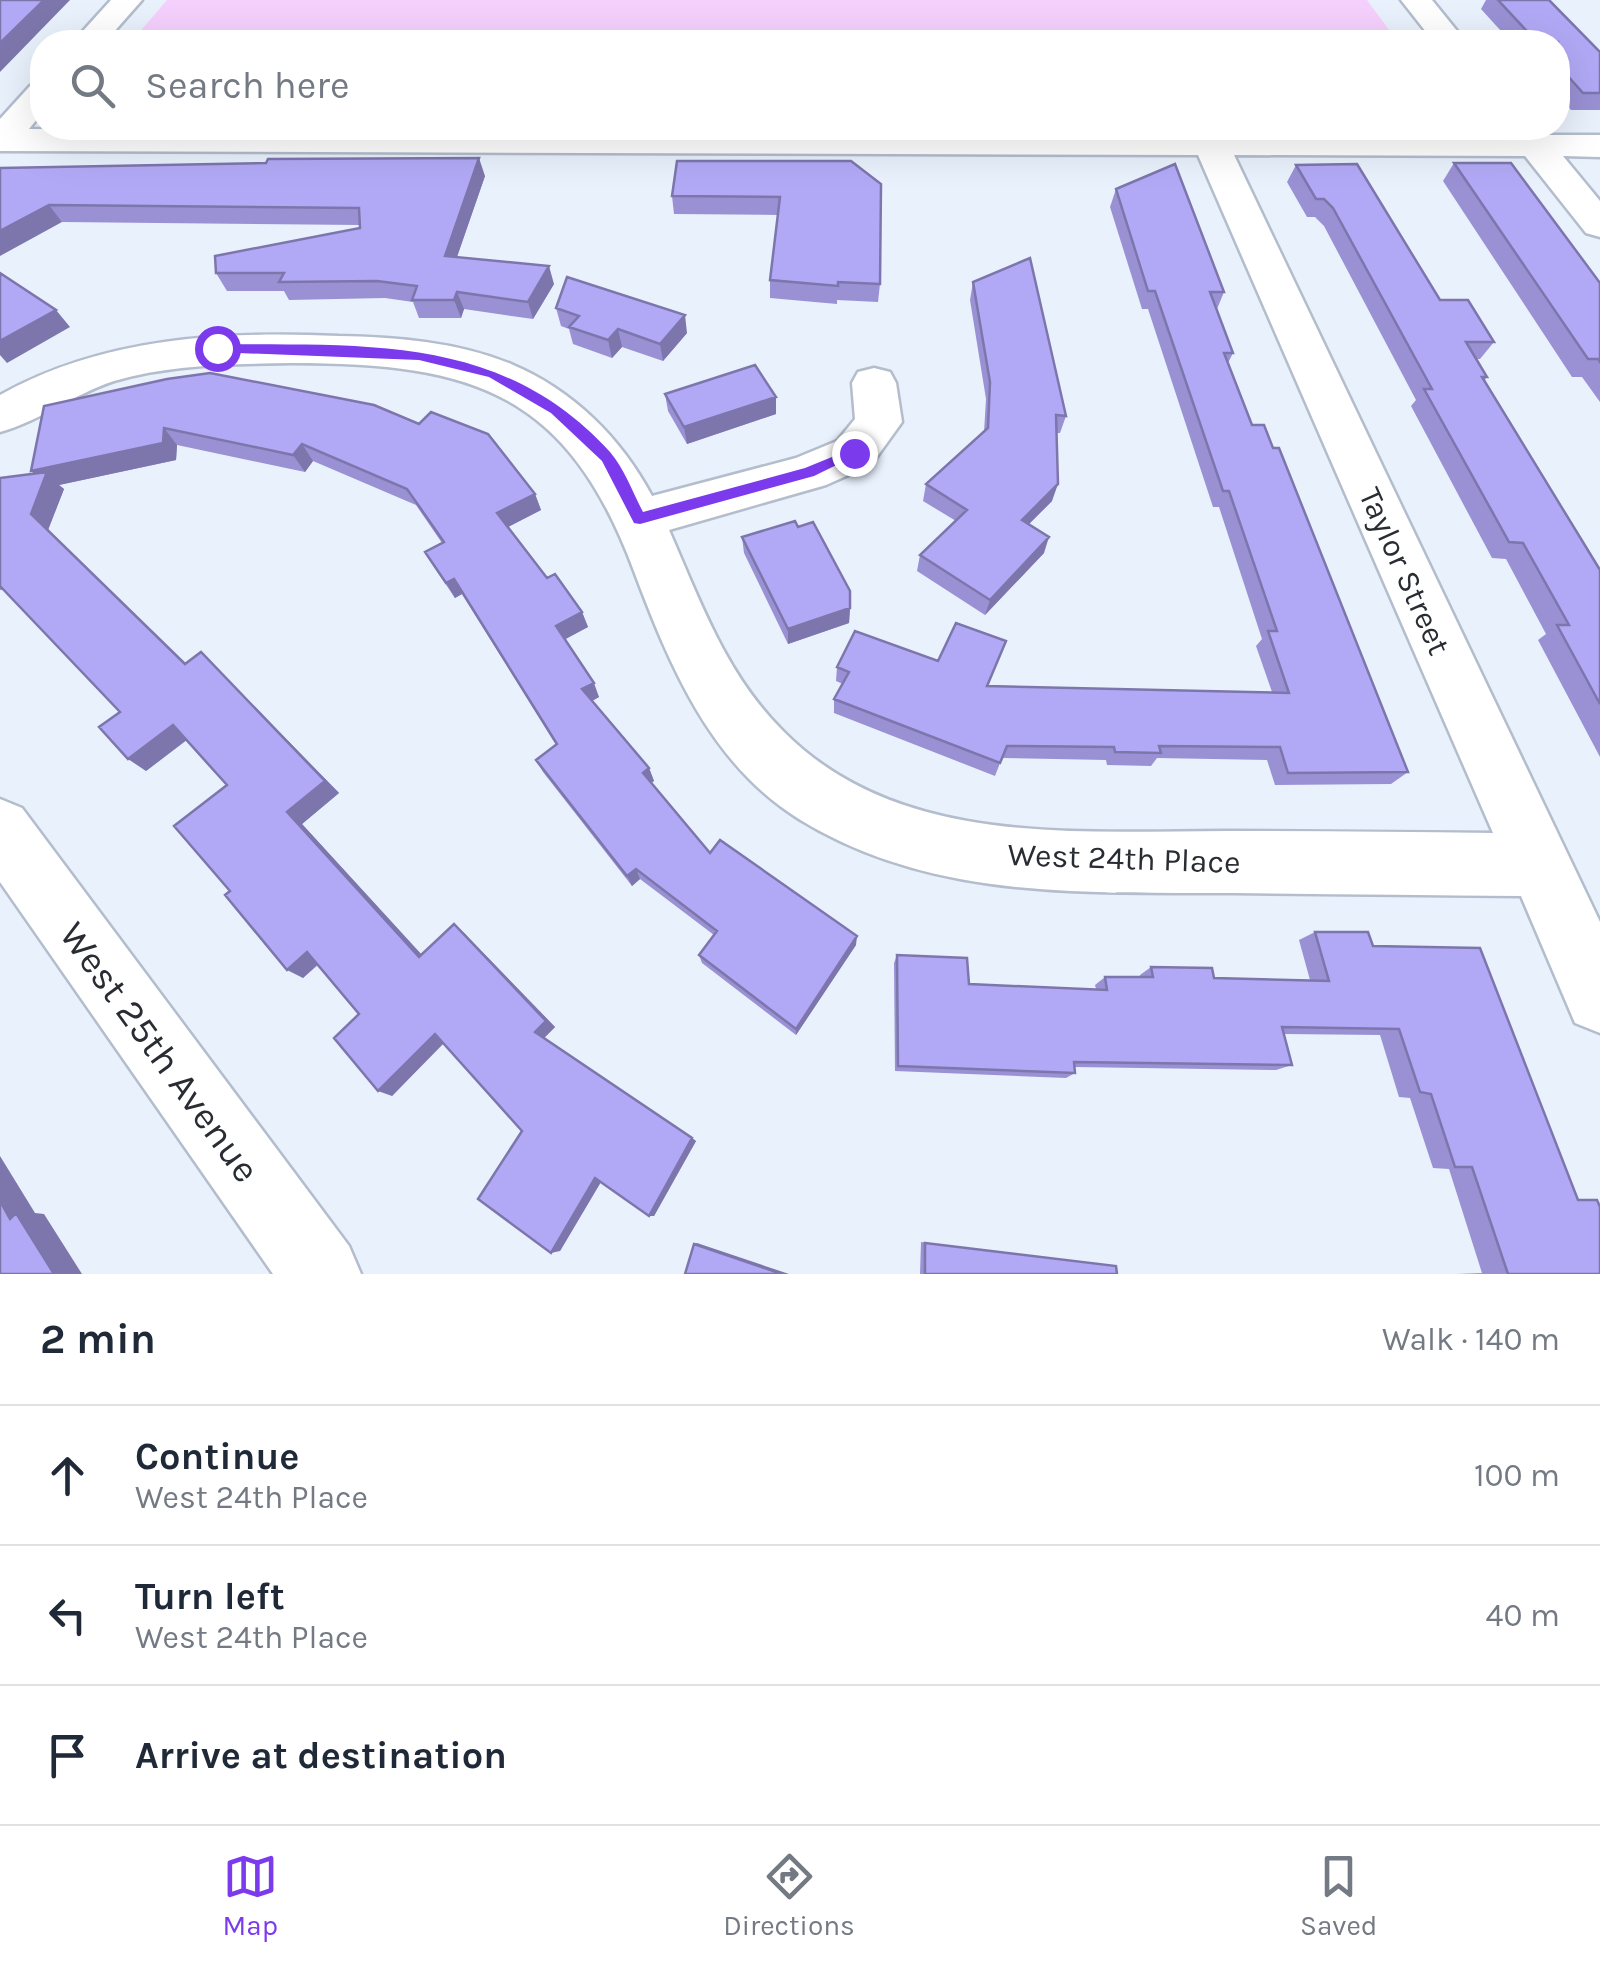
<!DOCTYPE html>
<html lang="en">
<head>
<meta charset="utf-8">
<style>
  body { margin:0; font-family:Karla,sans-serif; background:#f6f6f7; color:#1f2937 }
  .stop { position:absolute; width:30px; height:30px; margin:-22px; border:8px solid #7c3aed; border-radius:50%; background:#fff }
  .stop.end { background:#7c3aed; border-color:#fff; box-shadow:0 2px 10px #0008 }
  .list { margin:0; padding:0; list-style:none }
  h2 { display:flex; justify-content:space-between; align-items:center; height:130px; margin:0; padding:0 40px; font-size:42px }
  h2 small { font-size:32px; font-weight:400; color:#747a83 }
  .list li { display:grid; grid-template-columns:65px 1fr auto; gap:30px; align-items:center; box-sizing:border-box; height:140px; padding:0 40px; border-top:2px solid #e0e1e3 }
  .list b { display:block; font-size:38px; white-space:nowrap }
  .list p { margin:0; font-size:32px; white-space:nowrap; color:#747a83 }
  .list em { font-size:32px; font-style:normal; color:#747a83 }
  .icon { flex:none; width:55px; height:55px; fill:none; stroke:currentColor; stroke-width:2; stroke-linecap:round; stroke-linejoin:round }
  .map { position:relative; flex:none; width:1600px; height:1274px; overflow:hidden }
  .search { position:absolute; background:#fff; box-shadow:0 10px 40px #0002; left:30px; right:30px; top:30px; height:110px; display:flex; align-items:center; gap:25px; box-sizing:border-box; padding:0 35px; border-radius:40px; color:#747a83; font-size:38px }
  .sheet { height:550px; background:#fff }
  nav { display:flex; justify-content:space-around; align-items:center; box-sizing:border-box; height:140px; border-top:2px solid #e0e1e3; background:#fff; font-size:28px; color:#747a83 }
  nav a { display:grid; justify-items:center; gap:5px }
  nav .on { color:#7c3aed }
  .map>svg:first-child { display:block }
</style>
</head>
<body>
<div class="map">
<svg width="1600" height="1274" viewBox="0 0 1600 1274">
  <rect width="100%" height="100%" fill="#e9f1fd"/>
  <path fill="#f5d0fd" d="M167,0H1367L1398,42H131Z"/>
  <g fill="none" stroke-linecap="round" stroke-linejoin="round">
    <g stroke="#b3bdcc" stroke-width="5">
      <path id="minor" d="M111,0H142L105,42H73Z
        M1401,0H1432L1466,42H1434Z
        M42,83V113L29,129L1507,135L1503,128H1538L1545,135H1600V157L1563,156L1600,201V237L1586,233L1525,156L1234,155L1600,922V1033L1575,1023L1521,896C1425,895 1329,894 1234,893C1085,892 932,901 799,819C710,764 669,664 634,571C567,391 472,363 292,363C233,364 171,364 114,381C74,394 40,421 0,432V395C104,337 223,331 339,336C396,337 458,342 511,364C573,390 621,438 652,496L796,458L837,441L855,419L852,383L858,372L874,368L890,372L896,383L902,422L871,465L826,485L669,530C701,603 726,675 784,732C899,848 1078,831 1228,831C1317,831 1405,832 1493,833L1198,155L0,151V119L30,86Z
        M0,799L22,808L349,1246L361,1274H273L0,882Z"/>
    </g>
    <use href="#minor" fill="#fff" fill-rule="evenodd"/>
  </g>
  <path fill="#9991d4" d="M1486,0H1549L1600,52V110H1571L1558,95V42H1511L1481,9Z
    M851,161L880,284L878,302L837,300V304L770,298V280L778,215L674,214L672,196Z
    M1454,163L1600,283V402L1582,377H1572L1443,181Z
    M1296,165L1440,300L1494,342L1480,359H1477L1487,377L1484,381L1600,570V757L1538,640L1546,634L1506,559L1492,558L1411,406L1416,400L1324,226L1315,217H1307L1287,182Z
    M0,168L485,176L457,257L554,284L533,319L464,309L461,318H419L413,302L385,298L289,300L284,291H227L216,273L360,228V225L62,222Z
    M1116,189L1224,292L1217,309L1233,353L1228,363L1252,425L1408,772L1391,784L1275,785L1267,760L1157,758L1151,766L1107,765L1106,760L1002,758L995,776L834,713V699L843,684L836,681L837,667L938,661L1006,641L988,686L1272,692L1256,646L1262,639L1219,507H1213L1148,309H1142L1110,207Z
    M973,282L1066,416L1060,433H1056L1052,501L1029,524L1044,553L985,615L917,571L920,555L956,521L923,501L926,484L984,432L986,399L970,300Z
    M556,308L687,333L663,361L622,347L612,358L573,344L569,329L561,326Z
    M167,379L535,494L541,510L508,527L547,578L582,612L588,627L565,639L599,697L592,701L649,768L654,781L651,783L710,853L856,945L796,1035L702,963L699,955L714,935L640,879L632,886L543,772L536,760L556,745L462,594L455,598L434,567L425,552L442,543L416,505L313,461L305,472L177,445L176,460L59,485L64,489L48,530L185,664L201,652L339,793L302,824L422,955L464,933L555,1027L544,1038L696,1141L654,1216H649L601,1182L560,1251L522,1131L443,1043L392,1096L359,1014L318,965L303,978L230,891L227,785L187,740L146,771L120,712L4,590H0V478L34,474Z
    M665,394L776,397V414L687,444L668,411Z
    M798,527L850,608L849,623L788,644L744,553L742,537Z
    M1315,932L1373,946L1600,1274H1457L1482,1273L1449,1169L1433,1168L1410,1098L1399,1097L1380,1035L1284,1034L1292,1065L1276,1070L1075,1067V1073L1066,1078L895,1071L894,963L897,955L969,984L1096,989L1095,985L1105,977H1140V975L1151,967L1214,978L1310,980L1299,940Z
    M921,1242L1105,1265L1117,1274H920Z"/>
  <path fill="#7d76ac" d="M44,0H70L0,72V43Z
    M479,158L485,176L451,274L445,256Z
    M49,205L62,222L0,256V231Z
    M549,266L554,284L533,319L528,302Z
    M457,292L464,309L461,318L454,300Z
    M56,310L70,327L7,363L0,355V341Z
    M685,315L687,333L663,361L660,344Z
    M618,329L622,347L612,358L608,340Z
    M776,397V414L687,444L684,427Z
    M164,428L177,445L176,460L59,485L64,489L48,530L200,679L31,514L43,482L31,471Z
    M302,444L313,461L305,472L293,455Z
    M1058,484L1052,501L1017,536L1022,520Z
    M535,494L541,510L504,529L497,513Z
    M1049,537L1044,553L985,615L990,600Z
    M454,579L462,594L455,598L446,583Z
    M850,608L849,623L788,644V629Z
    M582,612L588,627L562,641L556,626Z
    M201,652L339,793L302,824L431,965L419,957L287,812Z
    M594,683L599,697L588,703L582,689Z
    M173,725L189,738L146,771L128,759Z
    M649,768L654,781L647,785L643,773Z
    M636,869L640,879L632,886L627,876Z
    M454,924L464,933L555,1027L544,1038L535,1032Z
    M857,936L856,945L796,1035V1029Z
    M307,952L322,960L303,978L287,970Z
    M435,1034L447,1040L392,1096L378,1091Z
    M692,1138L696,1141L654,1216H649Z
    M0,1156L35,1213L44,1214L82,1274H54L10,1219L0,1201Z
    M595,1178L602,1180L560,1251L551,1253Z
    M697,1243L789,1274H782L694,1244Z"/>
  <path fill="#b2a9f6" stroke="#7d76ac" stroke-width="2.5" d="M0,0H44L0,43Z
    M1498,0H1549L1600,52V93H1583L1558,65V42H1537Z
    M479,158L445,256L549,266L528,302L457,292L454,300H412L417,286L377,281L279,282L284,273H216L215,256L360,228L359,208L49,205L0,231V168L266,163L268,159Z
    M677,161H851L881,184L880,284L838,282V286L770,280L780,197L672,196Z
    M1454,163H1511L1600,283V362L1598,359H1588Z
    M1175,164L1224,292H1210L1233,353H1224L1252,425H1264L1273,448H1279L1408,772L1288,773L1280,747L1159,746L1161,753L1115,752L1114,747L1007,746L1000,763L834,699L849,672L837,667L855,631L938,661L956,623L1006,641L987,686L1289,693L1268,631H1277L1229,491H1223L1155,291H1148L1116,189Z
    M1357,164L1440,300H1468L1494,342H1466L1487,377H1482L1600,570V704L1557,625H1569L1523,543L1509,542L1424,389H1432L1333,208L1324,199H1316L1296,165Z
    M1030,258L1066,416L1056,415L1058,484L1022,520L1049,537L990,600L920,555L967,510L926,484L988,428L990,382L973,282Z
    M0,273L56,310L0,341Z
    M567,277L685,315L660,344L618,329L608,340L569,327L579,316L556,308Z
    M755,365L776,397L684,427L665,394Z
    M210,373L374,405L419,424L431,412L488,434L535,494L497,513L547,578L555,574L582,612L556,626L594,683L582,689L649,768L643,773L710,853L720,840L857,936L796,1029L699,955L717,931L636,869L627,876L536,760L557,744L454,579L446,583L425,552L444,542L407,489L302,444L293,455L164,428L163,443L31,471L44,406L167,379Z
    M47,472L31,514L185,664L201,652L325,781L287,812L419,957L454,924L546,1021L535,1032L692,1138L649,1216L595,1178L551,1253L478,1199L522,1131L435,1034L378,1091L334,1038L359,1014L307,952L287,970L225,895L230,891L174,826L227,785L173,725L128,759L99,727L120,712L0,586V478Z
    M795,521L798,527L813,522L850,591V608L788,629L742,537Z
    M1315,932H1368L1373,946L1480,948L1578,1200H1597L1600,1207V1274H1508L1472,1167H1455L1431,1094L1420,1092L1399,1029L1282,1027L1292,1065L1074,1062L1075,1073L898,1066L897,955L967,958L969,984L1107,990L1105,977H1153L1151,967L1212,968L1214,978L1329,981Z
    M0,1201L10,1219L16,1213L54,1274H0Z
    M925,1243L1116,1266L1117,1274H925Z
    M694,1244L782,1274H685Z"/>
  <path fill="#7c3aed" d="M217,344C364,346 502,333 610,452C624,468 633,493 643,512L805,468L854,448L861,453L814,476L640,524L634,523L602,461L551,413L489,377L419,360L213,352L211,348Z"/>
  <g text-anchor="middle" stroke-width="8" stroke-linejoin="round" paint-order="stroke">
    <g font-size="32" fill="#292d33" stroke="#fff">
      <text transform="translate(1405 571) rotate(66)" y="11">Taylor Street</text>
      <text transform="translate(1124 858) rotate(2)" y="11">West 24th Place</text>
    </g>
    <g font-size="38" fill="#292d33" stroke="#fff">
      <text transform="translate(160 1052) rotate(54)" y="13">West 25th Avenue</text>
    </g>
  </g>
</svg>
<div class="stop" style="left:217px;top:348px"></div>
<div class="stop end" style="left:854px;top:453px"></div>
<div class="search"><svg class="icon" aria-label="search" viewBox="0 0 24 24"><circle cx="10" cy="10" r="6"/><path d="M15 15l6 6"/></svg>Search here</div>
</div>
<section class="sheet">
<h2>2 min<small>Walk · 140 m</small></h2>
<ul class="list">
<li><svg class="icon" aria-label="ahead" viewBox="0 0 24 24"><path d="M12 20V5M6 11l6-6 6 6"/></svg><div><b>Continue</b><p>West 24th Place</p></div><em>100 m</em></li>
<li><svg class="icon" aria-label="left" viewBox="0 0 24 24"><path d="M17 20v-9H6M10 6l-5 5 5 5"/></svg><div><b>Turn left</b><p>West 24th Place</p></div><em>40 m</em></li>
<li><svg class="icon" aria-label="arrive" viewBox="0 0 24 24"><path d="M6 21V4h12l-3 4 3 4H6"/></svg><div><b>Arrive at destination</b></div></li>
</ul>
</section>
<nav>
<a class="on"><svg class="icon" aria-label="map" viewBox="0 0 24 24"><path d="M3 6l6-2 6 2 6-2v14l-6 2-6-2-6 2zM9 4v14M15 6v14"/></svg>Map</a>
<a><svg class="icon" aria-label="directions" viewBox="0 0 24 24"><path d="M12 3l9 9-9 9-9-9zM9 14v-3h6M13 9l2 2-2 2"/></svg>Directions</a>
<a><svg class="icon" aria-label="saved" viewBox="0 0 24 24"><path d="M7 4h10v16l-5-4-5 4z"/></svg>Saved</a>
</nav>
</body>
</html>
